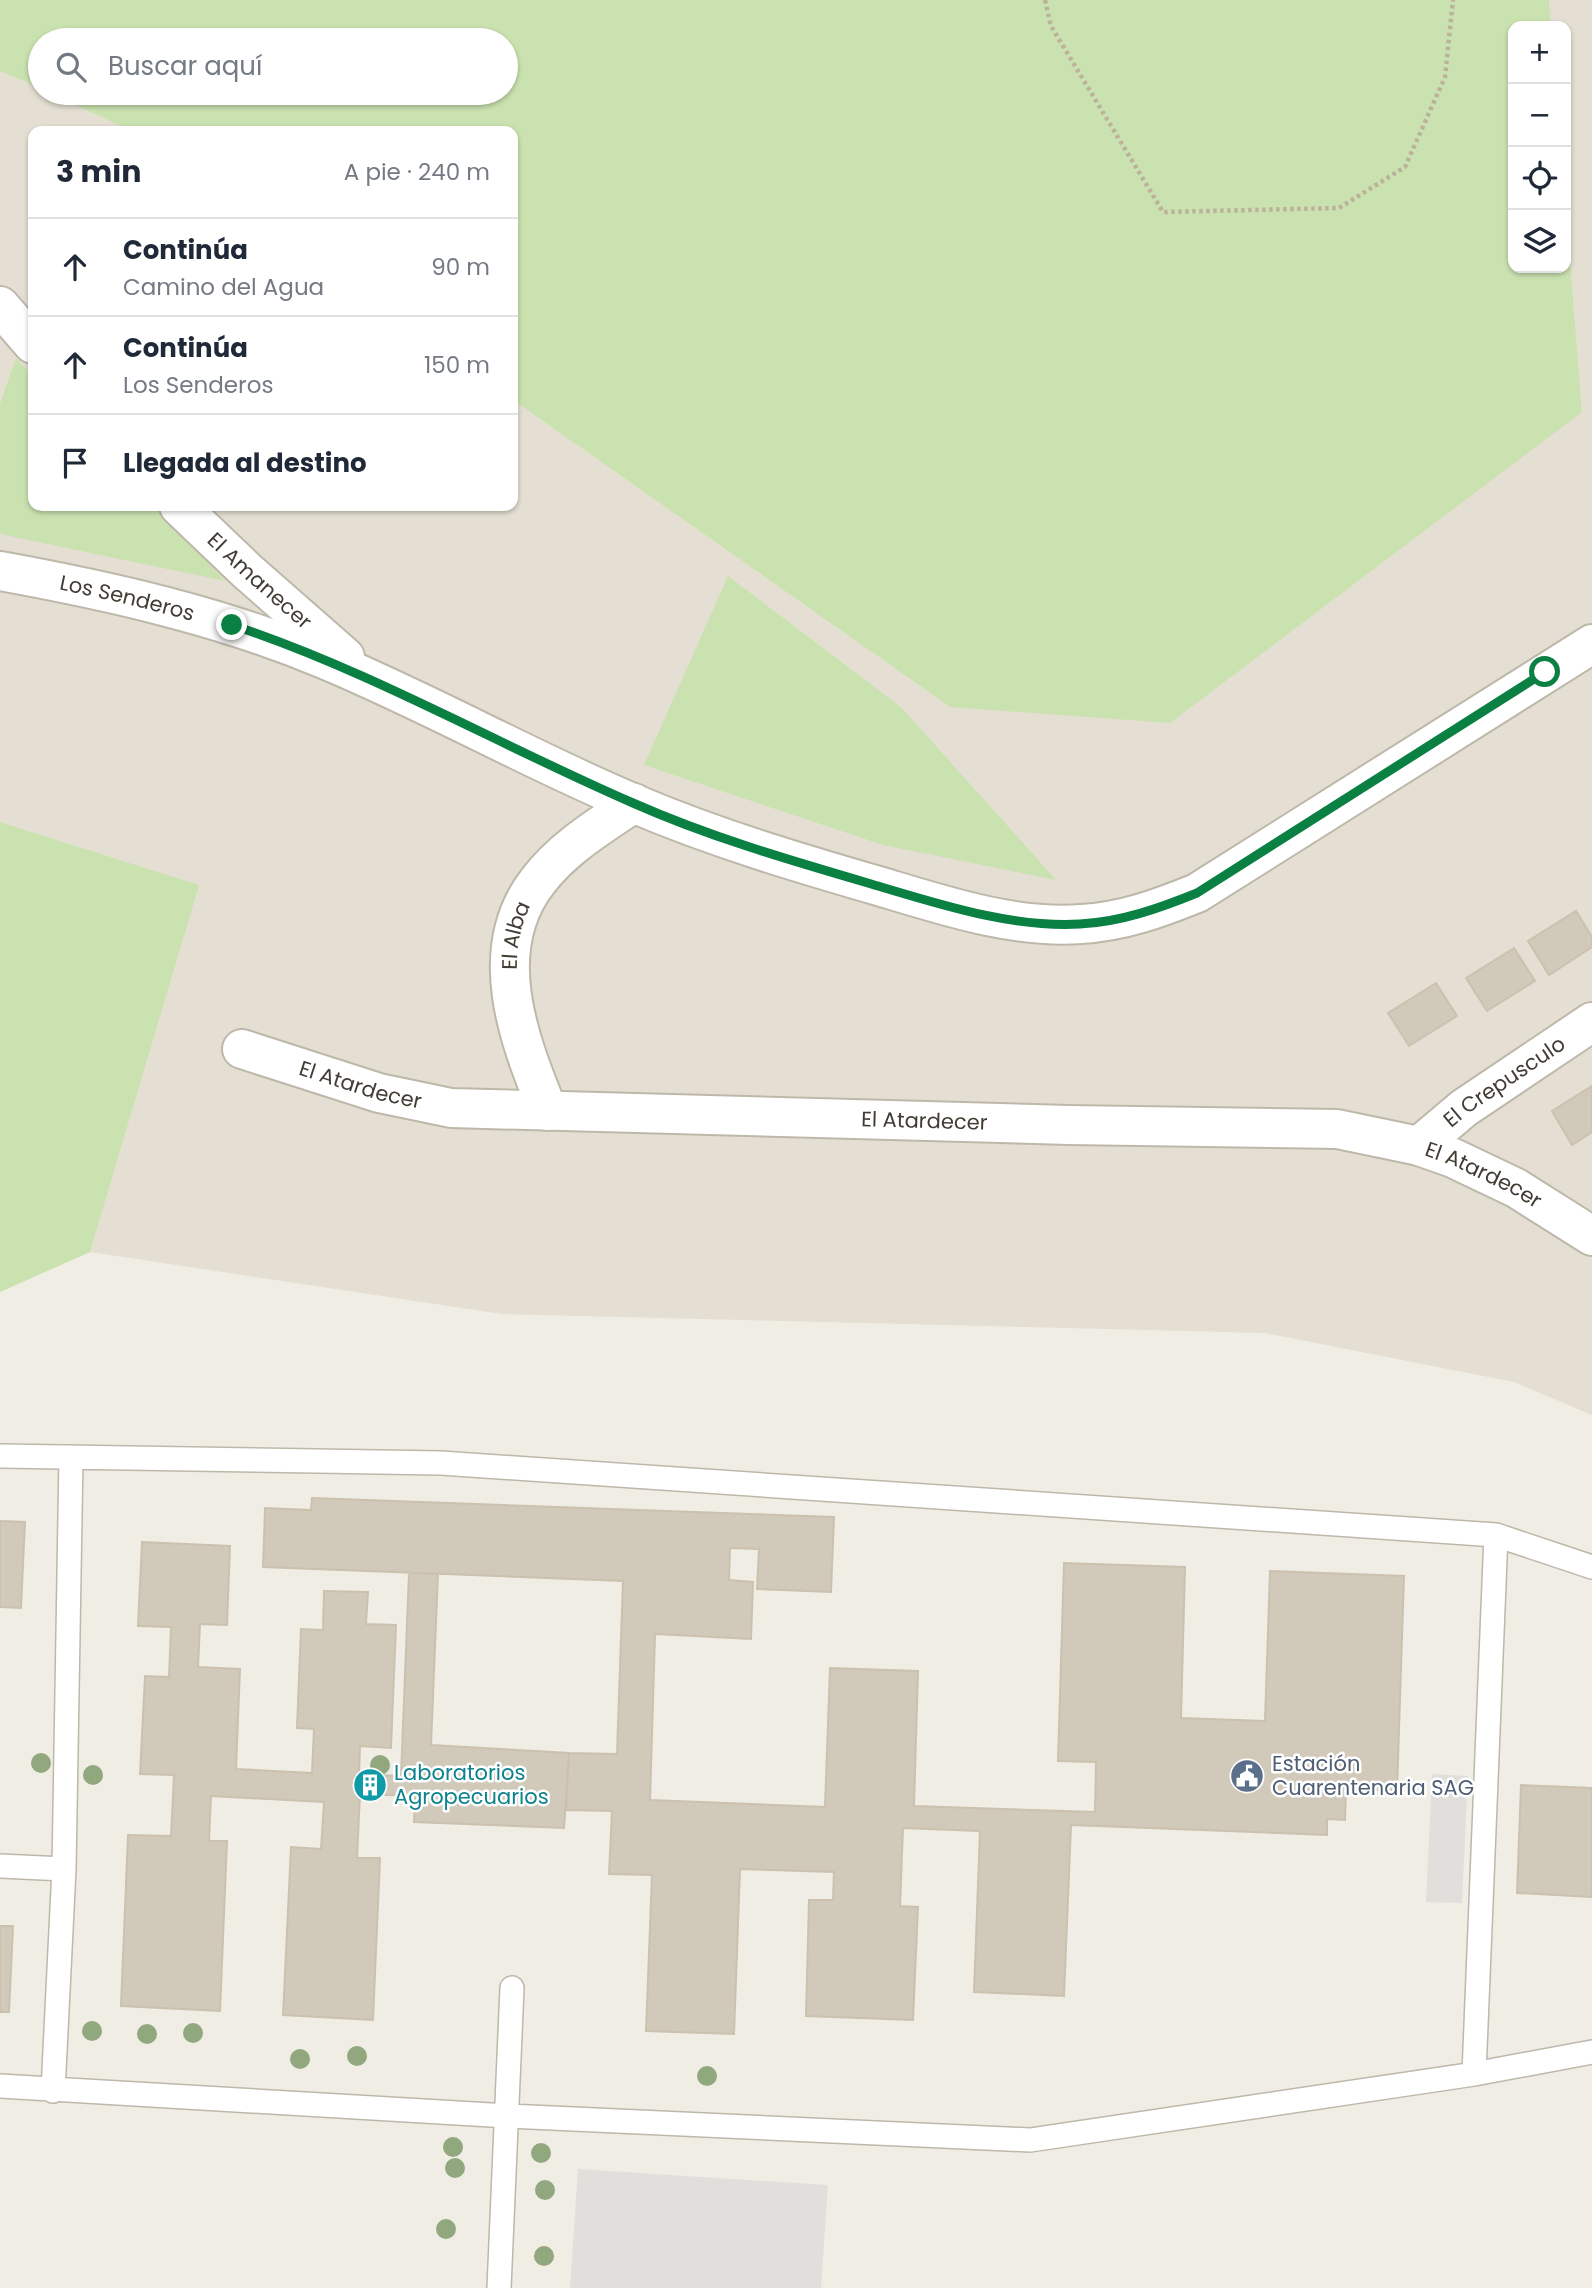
<!DOCTYPE html>
<html lang="es">
<head>
<meta charset="utf-8">
<style>
  body { margin:0; font-family:Poppins,sans-serif; background:#f2f2f3; color:#1f2937 }
  .controls { position:absolute; right:21px; top:21px; display:grid; overflow:hidden; border-radius:14px; box-shadow:0 2px 5px #0004 }
  .controls button { width:63px; height:63px; display:grid; place-items:center; padding:0; border:0; border-bottom:2px solid #e0e1e3; background:#fff; color:#1f2937; font:35px sans-serif }
  .stop { position:absolute; width:21px; height:21px; margin:-16px; border:5px solid #0b8043; border-radius:50%; background:#fff }
  .stop.end { background:#0b8043; border-color:#fff; box-shadow:0 2px 7px #0008 }
  .list { margin:0; padding:0; list-style:none }
  h2 { display:flex; justify-content:space-between; align-items:center; height:91px; margin:0; padding:0 28px; font-size:30px }
  h2 small { font-size:23px; font-weight:400; color:#747a83 }
  .list li { display:grid; grid-template-columns:46px 1fr auto; gap:21px; align-items:center; box-sizing:border-box; height:98px; padding:0 28px; border-top:2px solid #e0e1e3 }
  .list b { display:block; font-size:26px; white-space:nowrap }
  .list p { margin:0; font-size:23px; white-space:nowrap; color:#747a83 }
  .list em { font-size:23px; font-style:normal; color:#747a83 }
  .icon { flex:none; width:38px; height:38px; fill:none; stroke:currentColor; stroke-width:2; stroke-linecap:round; stroke-linejoin:round }
  .map { position:relative; flex:none; width:1592px; height:2288px; overflow:hidden }
  .search { position:absolute; background:#fff; box-shadow:0 2px 5px #0004; left:28px; top:28px; width:490px; height:77px; display:flex; align-items:center; gap:18px; box-sizing:border-box; padding:0 24px; border-radius:38px; color:#747a83; font-size:26px }
  .panel { position:absolute; background:#fff; box-shadow:0 2px 5px #0004; left:28px; top:126px; width:490px; height:385px; border-radius:14px }
  .map>svg:first-child { display:block }
</style>
</head>
<body>
<div class="map">
<svg width="1592" height="2288" viewBox="0 0 1592 2288">
  <rect width="100%" height="100%" fill="#f0ede4"/>
  <path fill="#e4dfd2" d="M1549,0H1592V1415L1514,1382L1265,1333L502,1314L90,1252L198,885L0,822V71L40,88V93H50L131,131H33V506H513V400L950,707L1582,412L1566,208V26H1551Z"/>
  <path fill="#cae2af" d="M0,0H1549L1551,26H1513V268H1566V208L1582,412L1170,723L950,707L513,400V131H131L50,93H506V40H40V88L0,71Z
    M16,358L33,377V506H155L225,581L0,534V404Z
    M728,576L902,708L1056,880L883,845L644,765Z
    M0,822L199,885L90,1252L0,1292Z"/>
  <path fill="#e1dfdc" d="M1432,1774L1468,1776L1462,1903L1426,1902Z
    M578,2169L828,2185L821,2288H570Z"/>
  <path fill="#d1c9ba" stroke="#cbc1ae" stroke-width="2" d="M1576,911L1592,937V947L1549,975L1528,941Z
    M1514,948L1535,981L1487,1011L1466,978Z
    M1436,983L1457,1016L1409,1046L1388,1013Z
    M1592,1086V1132L1572,1145L1552,1111Z
    M312,1498L834,1517L831,1592L757,1589L759,1549L730,1548L729,1580L753,1582L751,1639L655,1634L650,1800L825,1807L830,1668L918,1671L914,1806L1095,1812L1096,1762L1058,1761L1064,1563L1185,1567L1181,1718L1265,1721L1270,1571L1404,1576L1397,1791L1346,1789L1345,1820L1327,1819V1835L1071,1825L1064,1996L974,1992L980,1831L903,1828L900,1906L918,1907L913,2020L806,2016L809,1900H833L834,1872L740,1869L734,2034L646,2031L652,1875L609,1874L612,1811L566,1810L569,1753L617,1754L623,1581L263,1567L265,1508L311,1510Z
    M0,1521L25,1522L21,1608L0,1607Z
    M142,1542L230,1546L227,1625L200,1624L198,1667L240,1669L236,1769L312,1773L314,1729L297,1728L301,1629L323,1630L324,1591L368,1592L366,1624L396,1625L391,1748L360,1746L359,1774L401,1776L409,1573L438,1574L431,1745L569,1753L564,1828L414,1822L415,1796L360,1794L357,1858H380L373,2020L283,2015L291,1847L321,1849L324,1802L211,1796L209,1841H227L220,2011L121,2006L128,1835L171,1836L174,1775L140,1774L145,1676L169,1677L171,1627L138,1626Z
    M1521,1785L1592,1788V1897L1517,1893Z
    M0,1926H13L9,2012H0Z"/>
  <g fill="none" stroke-linecap="round" stroke-linejoin="round">
    <g stroke="#beb8aa" stroke-width="26">
      <path id="lane" d="M0,1456L441,1463L1496,1535L1592,1567
        M0,1866L64,1869
        M1474,2074L1496,1535
        M0,2086L508,2116L1030,2140L1474,2074L1592,2052
        M53,2091L64,1869L71,1457
        M499,2288L512,1988"/>
    </g>
    <g stroke="#beb8aa" stroke-width="42">
      <g id="street">
        <path d="M0,306L33,344"/>
        <path id="s1" d="M179,506L247,571L345,657"/>
        <path id="s2" d="M0,571C110,591 221,616 324,659C430,703 530,760 635,804C715,838 799,863 882,887C945,906 1015,929 1081,924C1122,922 1160,908 1197,893L1592,644"/>
        <path id="s3" d="M242,1049L379,1093L451,1108L1069,1125L1337,1129L1419,1146L1453,1158L1516,1188L1592,1236"/>
        <path id="s4" d="M548,1111C519,1040 484,950 538,881C563,848 600,826 634,803"/>
        <path id="s5" d="M1419,1146L1464,1108L1592,1022"/>
      </g>
    </g>
    <path stroke="#bcb19a" stroke-width="4.5" stroke-dasharray="3.5 3.5" stroke-linecap="butt" d="M1045,0L1051,26L1163,212L1339,208L1405,167L1445,77L1453,0"/>
    <use href="#lane" stroke="#fff" stroke-width="23"/>
    <use href="#street" stroke="#fff" stroke-width="38"/>
  </g>
  <g fill="#91a87f">
    <circle cx="41" cy="1763" r="10"/>
    <circle cx="380" cy="1765" r="10"/>
    <circle cx="93" cy="1775" r="10"/>
    <circle cx="92" cy="2031" r="10"/>
    <circle cx="193" cy="2033" r="10"/>
    <circle cx="147" cy="2034" r="10"/>
    <circle cx="357" cy="2056" r="10"/>
    <circle cx="300" cy="2059" r="10"/>
    <circle cx="707" cy="2076" r="10"/>
    <circle cx="453" cy="2147" r="10"/>
    <circle cx="541" cy="2153" r="10"/>
    <circle cx="455" cy="2168" r="10"/>
    <circle cx="545" cy="2190" r="10"/>
    <circle cx="446" cy="2229" r="10"/>
    <circle cx="544" cy="2256" r="10"/>
  </g>
  <g fill="none" stroke-linecap="round" stroke-linejoin="round">
    <path stroke="#0b8043" stroke-width="9" d="M232,625C371,671 499,745 633,803C712,838 796,862 878,886C942,905 1013,928 1080,924C1121,922 1160,908 1197,893L1545,672"/>
  </g>
  <defs>
    <g id="civic-disc" transform="scale(1.75)"><circle r="9.5" fill="#5c6f8a" stroke="#fff"/><path d="M-.6-6.5H3V-4.5H.6V-3L4-1V1h2V6H-6V1h2V-1L-.6-3ZM-1.2 2.5V6h2.4V2.5Z" fill="#fff"/></g>
    <g id="building-disc" transform="scale(1.75)"><circle r="9.5" fill="#0f9aa8" stroke="#fff"/><path d="M-4-6H4V6H1V3H-1V6H-4ZM-2.5-4.3h1.7v1.8h-1.7ZM.8-4.3h1.7v1.8H.8ZM-2.5-1h1.7V.8h-1.7ZM.8-1h1.7V.8H.8Z" fill="#fff"/></g>
  </defs>
  <g fill-rule="evenodd">
    <use href="#civic-disc" x="1247" y="1776"/>
    <use href="#building-disc" x="370" y="1785"/>
  </g>
  <g text-anchor="middle" stroke-width="5" stroke-linejoin="round" paint-order="stroke">
    <g font-size="21" fill="#423d34" stroke="#fff">
      <text dy="7" stroke="none"><textPath href="#s1" startOffset="110">El Amanecer</textPath></text>
      <text dy="7" stroke="none"><textPath href="#s2" startOffset="130">Los Senderos</textPath></text>
      <text dy="7" stroke="none"><textPath href="#s4" startOffset="182">El Alba</textPath></text>
      <text dy="7" stroke="none"><textPath href="#s5" startOffset="107">El Crepusculo</textPath></text>
      <text dy="7" stroke="none"><textPath href="#s3" startOffset="124">El Atardecer</textPath></text>
      <text dy="7" stroke="none"><textPath href="#s3" startOffset="691">El Atardecer</textPath></text>
      <text dy="7" stroke="none"><textPath href="#s3" startOffset="1258">El Atardecer</textPath></text>
    </g>
    <g font-size="21" fill="#4e5e75" stroke="#fff" text-anchor="start">
      <text x="1272" y="1771">Estación<tspan x="1272" dy="24">Cuarentenaria SAG</tspan></text>
    </g>
    <g font-size="21" fill="#0d838f" stroke="#fff" text-anchor="start">
      <text x="394" y="1780">Laboratorios<tspan x="394" dy="24">Agropecuarios</tspan></text>
    </g>
  </g>
</svg>
<div class="controls">
<button>+</button>
<button>−</button>
<button><svg class="icon" aria-label="locate" viewBox="0 0 24 24"><circle cx="12" cy="12" r="6"/><path d="M12 2v4M12 18v4M2 12h4M18 12h4"/></svg></button>
<button><svg class="icon" aria-label="layers" viewBox="0 0 24 24"><path d="M12 4l9 5-9 5-9-5zM3 14l9 5 9-5"/></svg></button>
</div>
<div class="stop" style="left:1545px;top:672px"></div>
<div class="stop end" style="left:232px;top:625px"></div>
<div class="search"><svg class="icon" aria-label="search" viewBox="0 0 24 24"><circle cx="10" cy="10" r="6"/><path d="M15 15l6 6"/></svg>Buscar aquí</div>
<section class="panel">
<h2>3 min<small>A pie · 240 m</small></h2>
<ul class="list">
<li><svg class="icon" aria-label="ahead" viewBox="0 0 24 24"><path d="M12 20V5M6 11l6-6 6 6"/></svg><div><b>Continúa</b><p>Camino del Agua</p></div><em>90 m</em></li>
<li><svg class="icon" aria-label="ahead" viewBox="0 0 24 24"><path d="M12 20V5M6 11l6-6 6 6"/></svg><div><b>Continúa</b><p>Los Senderos</p></div><em>150 m</em></li>
<li><svg class="icon" aria-label="arrive" viewBox="0 0 24 24"><path d="M6 21V4h12l-3 4 3 4H6"/></svg><div><b>Llegada al destino</b></div></li>
</ul>
</section>
</div>
</body>
</html>
